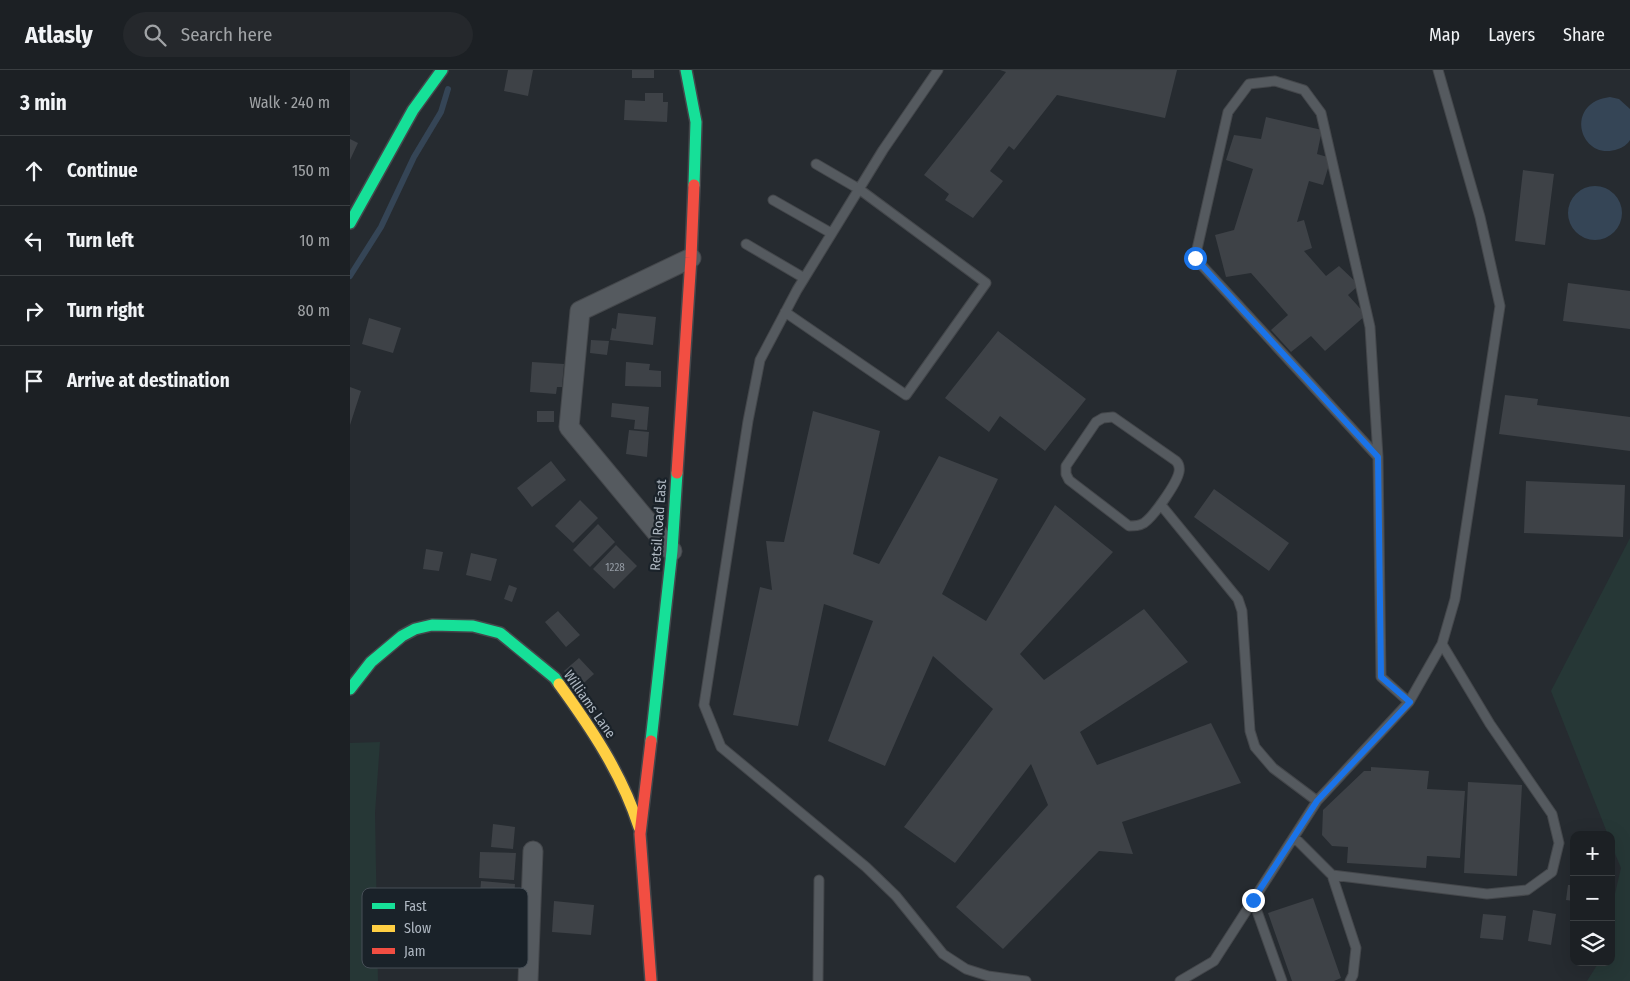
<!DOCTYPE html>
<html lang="en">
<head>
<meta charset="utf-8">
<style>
  body { margin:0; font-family:"Fira Sans Condensed",sans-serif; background:#25282c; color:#f1f3f6 }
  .controls { position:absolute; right:15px; bottom:15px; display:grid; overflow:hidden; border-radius:10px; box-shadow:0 5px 20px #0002 }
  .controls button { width:45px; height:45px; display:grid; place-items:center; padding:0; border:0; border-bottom:1px solid #3a3e41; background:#1c2024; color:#f1f3f6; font:25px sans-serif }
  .stop { position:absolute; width:15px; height:15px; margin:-11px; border:4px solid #1a73e8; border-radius:50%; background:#fff }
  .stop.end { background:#1a73e8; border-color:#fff; box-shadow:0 1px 5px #0008 }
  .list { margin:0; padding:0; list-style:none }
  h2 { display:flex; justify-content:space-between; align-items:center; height:65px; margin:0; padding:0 20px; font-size:21px }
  h2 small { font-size:16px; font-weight:400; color:#a0a3a6 }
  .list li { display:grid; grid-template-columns:32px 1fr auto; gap:15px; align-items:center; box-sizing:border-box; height:70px; padding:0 20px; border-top:1px solid #3a3e41 }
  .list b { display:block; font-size:19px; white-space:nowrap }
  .list em { font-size:16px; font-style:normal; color:#a0a3a6 }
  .icon { flex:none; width:28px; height:28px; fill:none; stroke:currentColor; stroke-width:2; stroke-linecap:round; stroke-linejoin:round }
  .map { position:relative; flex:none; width:1280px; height:911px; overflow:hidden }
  header { display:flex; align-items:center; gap:30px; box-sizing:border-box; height:70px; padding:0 25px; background:#1c2024; border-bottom:1px solid #3a3e41 }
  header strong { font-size:24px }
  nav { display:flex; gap:28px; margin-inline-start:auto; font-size:18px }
  .search { width:350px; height:45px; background:#25282c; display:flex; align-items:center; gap:12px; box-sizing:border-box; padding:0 18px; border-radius:28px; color:#a0a3a6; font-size:19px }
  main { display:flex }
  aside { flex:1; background:#1c2024 }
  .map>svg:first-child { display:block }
</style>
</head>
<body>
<header>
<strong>Atlasly</strong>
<div class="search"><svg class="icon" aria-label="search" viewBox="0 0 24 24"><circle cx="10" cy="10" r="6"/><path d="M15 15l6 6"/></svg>Search here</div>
<nav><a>Map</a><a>Layers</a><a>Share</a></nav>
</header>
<main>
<aside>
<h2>3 min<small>Walk · 240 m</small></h2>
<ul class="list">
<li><svg class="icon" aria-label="ahead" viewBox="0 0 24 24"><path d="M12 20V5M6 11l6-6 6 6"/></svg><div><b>Continue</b></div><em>150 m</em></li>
<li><svg class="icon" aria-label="left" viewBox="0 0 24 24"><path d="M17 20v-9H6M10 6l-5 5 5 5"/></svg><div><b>Turn left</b></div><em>10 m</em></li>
<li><svg class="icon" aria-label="right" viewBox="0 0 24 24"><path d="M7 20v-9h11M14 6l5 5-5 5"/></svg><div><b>Turn right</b></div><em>80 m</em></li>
<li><svg class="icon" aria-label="arrive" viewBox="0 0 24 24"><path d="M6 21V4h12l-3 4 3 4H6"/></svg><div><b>Arrive at destination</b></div></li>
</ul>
</aside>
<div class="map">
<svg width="1280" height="911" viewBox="0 0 1280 911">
  <rect width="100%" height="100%" fill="#262b30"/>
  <path fill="#263736" d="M1280,468V911H1237L1249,892H1261V841L1271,798L1261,774V765H1258L1201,621Z
    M30,672L25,743L28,911H0V673Z"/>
  <path fill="#354556" d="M1260,27L1269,29L1280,39C1280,46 1280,63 1280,70C1278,74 1272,78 1268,79C1231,93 1212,33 1260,27Z
    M1218 143a27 27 0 1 1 54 0a27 27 0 1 1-54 0Z"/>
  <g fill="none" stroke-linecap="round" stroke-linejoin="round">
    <path stroke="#354556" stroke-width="6" d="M0,206L31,157L64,87L91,42L98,19"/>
  </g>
  <path fill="#3e4247" d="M158,0H183L178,26L154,21Z
    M282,0H304V8H282Z
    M650,0H827L815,48L707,25L664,80L659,76L640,101L653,111L623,148L595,130L599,124L574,105L656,2Z
    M295,23H313V32H318L317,52L274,50L275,30L295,31Z
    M916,47L972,60L967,84L981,88L973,115L959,111L947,152L954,150L962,178L954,181L976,206L989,196L1009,215L998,225L1016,245L975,281L961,266L941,282L921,260L938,245L901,203L876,207L865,165L884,160L903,99L876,90L884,65L911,69Z
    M0,69L8,73L0,90Z
    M1173,100L1204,104L1195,175L1165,171Z
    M1218,213L1280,221V259L1213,251Z
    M268,243L306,247L303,275L260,270L262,258L266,259Z
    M19,248L51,258L43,283L12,274Z
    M648,261L736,329L695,381L650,346L639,362L595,328Z
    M241,270L259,271L257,285L240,283Z
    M182,292L214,294L212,317H207L206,324L180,322Z
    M276,292L300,294L299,300L311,301V317L275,316Z
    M0,317L11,321L0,355Z
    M1155,325L1188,329L1187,335L1280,347V381L1149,364Z
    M262,333L299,337L297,360L284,359L285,350L261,347Z
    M187,341H204V352H187Z
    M463,341L530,361L503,484L529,494L589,386L648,409L592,524L636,551L705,435L763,482L670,584L694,610L794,539L838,592L730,662L747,695L861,653L891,713L772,752L783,784L749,781L653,879L606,837L698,735L681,694L605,793L554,757L643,639L583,586L535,696L478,671L523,551L474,534L448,656L383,645L410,517L422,520L416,471L434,472Z
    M279,360L299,362L297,387L276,384Z
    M201,391L216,410L182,437L167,418Z
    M1176,411L1275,415L1273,467L1174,463Z
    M864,419L939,473L919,501L844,447Z
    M230,430L248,448L223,473L205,456Z
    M248,454L265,472L240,497L223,480Z
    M266,475L287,496L264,519L243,499Z
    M76,479L93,482L89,501L73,499Z
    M121,483L147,489L141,511L116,505Z
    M159,515L167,518L162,532L154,529Z
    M208,541L230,565L216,577L195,552Z
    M229,588L244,604L228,618L214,601Z
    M1021,697L1079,701L1077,719L1115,721L1110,788L1077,786L1076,798L997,793L998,777L982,776L972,765L973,740L1014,701H1021Z
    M1118,712L1172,715L1167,806L1114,803Z
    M143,754L165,757L163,779L141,777Z
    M130,782L166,783L164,810L129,808Z
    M131,811L165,814L164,829H156L155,838H151L150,850L132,849L133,837H129Z
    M1218,815H1224V831L1216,830Z
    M963,828L991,908L984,911H942L918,843Z
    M204,831L244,835L241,865L202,862Z
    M1183,840L1206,844L1201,875L1178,871Z
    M1133,844L1156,846L1153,870L1130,868Z"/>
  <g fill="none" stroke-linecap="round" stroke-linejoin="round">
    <g stroke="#44474b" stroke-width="11">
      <path id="lane" d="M588,0L533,80L447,220L410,290L398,351L354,635L371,677L516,797L546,826L593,884L616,899L638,906L676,911
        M423,130L481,163
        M396,174L454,208
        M435,242L556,325L636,213L509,119L466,94
        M763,347L826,391C829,394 830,397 829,402C827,413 804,446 794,453C789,456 785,456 779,456L719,410L716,404V396L746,352L753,348Z
        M1028,387L1020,257L971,43L954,20L925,11L899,14L878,42L845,188L1028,387L1031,607L1059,632
        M811,435L888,529L892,541L900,661L905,677L923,698L967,731
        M944,767L982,805L1137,824L1177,820L1202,802L1209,773L1202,744L1140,654L1092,574
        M982,805L1006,878L1003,905L1000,911
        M903,830L932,911
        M468,911L469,810
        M830,911L864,891L967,731L1059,632L1092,574L1105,529L1150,236L1130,147L1088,0"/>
    </g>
    <g stroke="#44474b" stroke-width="21">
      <path id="street" d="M322,481L219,357L230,241L341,188
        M178,911L183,781"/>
    </g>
    <g stroke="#44474b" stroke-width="14">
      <path id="fast" d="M336,0L346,52L344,115
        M0,153L63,40L92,0
        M0,619L21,592L52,566L65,559L82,555L123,556L150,563L205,608L209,614
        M301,671L322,481L327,403"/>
    </g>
    <g stroke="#44474b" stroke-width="14">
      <path id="slow" d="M209,614C241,658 272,704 289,757"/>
    </g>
    <g stroke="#44474b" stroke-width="14">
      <path id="jam" d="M327,403L341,188L344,115
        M301,671L290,764L301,911"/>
    </g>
    <use href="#lane" stroke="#555a5f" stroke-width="9"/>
    <use href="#street" stroke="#555a5f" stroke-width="19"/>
    <use href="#fast" stroke="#16e098" stroke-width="11"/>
    <use href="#slow" stroke="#ffcf43" stroke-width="11"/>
    <use href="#jam" stroke="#f24e42" stroke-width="11"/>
  </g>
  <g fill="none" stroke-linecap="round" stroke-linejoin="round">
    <path stroke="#1a73e8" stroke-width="6" d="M845,188L1028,387L1031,607L1060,632L967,731L903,830"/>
  </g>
  <g text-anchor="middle" stroke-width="4.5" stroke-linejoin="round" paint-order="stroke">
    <g font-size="11" fill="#939aa3">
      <text x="265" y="501">1228</text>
    </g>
    <g font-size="14" fill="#afb8c2" stroke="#1a2229">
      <text transform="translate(308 455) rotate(-86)" y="5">Retsil Road East</text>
      <text transform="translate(240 634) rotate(55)" y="5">Williams Lane</text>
    </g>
  </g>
  <rect x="12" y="818" width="166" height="80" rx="8" fill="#1a2229" stroke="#474f57" stroke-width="1"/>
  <rect x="22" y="833" width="23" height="6" fill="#16e098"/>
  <rect x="22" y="855" width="23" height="7" fill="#ffcf43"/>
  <rect x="22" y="878" width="23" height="6" fill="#f24e42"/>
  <g font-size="14" fill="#afb8c2">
    <text x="54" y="841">Fast</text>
    <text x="54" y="863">Slow</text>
    <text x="54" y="886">Jam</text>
  </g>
</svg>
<div class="controls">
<button>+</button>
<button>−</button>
<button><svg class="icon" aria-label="layers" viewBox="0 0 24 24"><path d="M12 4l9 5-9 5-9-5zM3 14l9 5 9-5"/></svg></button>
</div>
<div class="stop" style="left:845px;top:188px"></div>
<div class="stop end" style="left:903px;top:830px"></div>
</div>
</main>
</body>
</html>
